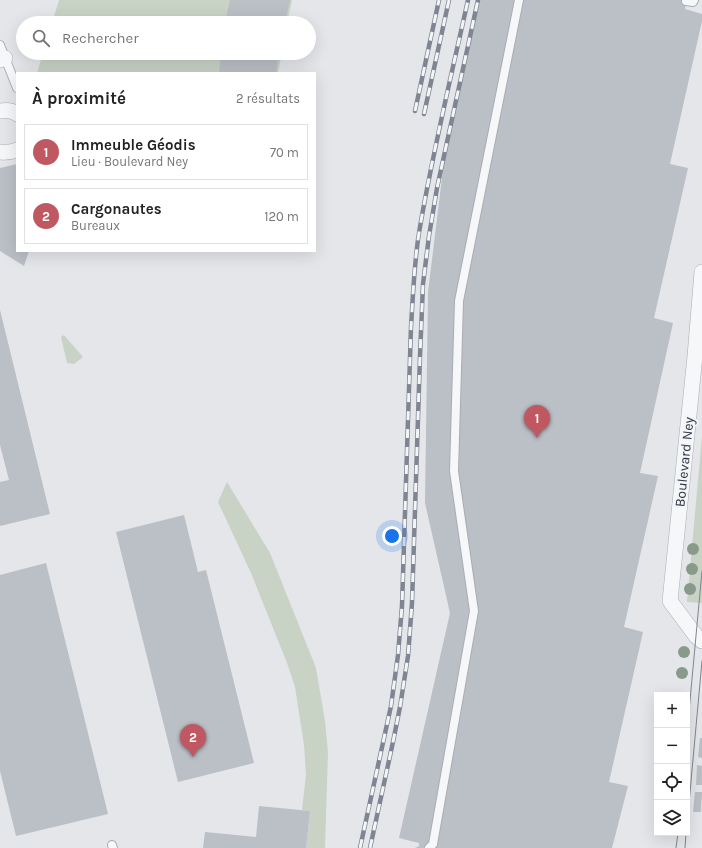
<!DOCTYPE html>
<html lang="fr">
<head>
<meta charset="utf-8">
<style>
  body { margin:0; font-family:Karla,sans-serif; background:#f6f6f6; color:#222 }
  .controls { position:absolute; right:12px; bottom:12px; display:grid; overflow:hidden; border-radius:0px; box-shadow:0 4px 16px #0002 }
  .controls button { width:36px; height:36px; display:grid; place-items:center; padding:0; border:0; border-bottom:1px solid #e0e0e0; background:#fff; color:#222; font:20px sans-serif }
  .you { position:absolute; left:392px; top:536px; width:14px; height:14px; margin:-10px; border:3px solid #fff; border-radius:50%; background:#1a73e8; box-shadow:0 0 0 6px #1a73e833 }
  .badge { display:grid; place-items:center; width:26px; height:26px; border-radius:50%; background:#c05862; color:#fff; font-size:13px; font-weight:700 }
  .pin { position:absolute; translate:-50% -33px; filter:drop-shadow(0 1px 2px #0008) }
  .pin::after { content:''; position:absolute; top:21px; width:14px; height:12px; background:inherit; clip-path:polygon(0 0,100% 0,50% 100%) }
  .list { margin:0; padding:0; list-style:none }
  h2 { display:flex; justify-content:space-between; align-items:center; height:52px; margin:0; padding:0 16px; font-size:17px }
  h2 small { font-size:13px; font-weight:400; color:#767676 }
  .list li { display:grid; grid-template-columns:26px 1fr auto; gap:12px; align-items:center; box-sizing:border-box; height:56px; margin:0 8px 8px; padding:0 8px; border:1px solid #e0e0e0; border-radius:0px }
  .list b { display:block; font-size:15px; white-space:nowrap }
  .list p { margin:0; font-size:13px; white-space:nowrap; color:#767676 }
  .list em { font-size:13px; font-style:normal; color:#767676 }
  .icon { flex:none; width:22px; height:22px; fill:none; stroke:currentColor; stroke-width:2; stroke-linecap:round; stroke-linejoin:round }
  .map { position:relative; flex:none; width:702px; height:848px; overflow:hidden }
  .search { position:absolute; background:#fff; box-shadow:0 4px 16px #0002; left:16px; top:16px; width:300px; height:44px; display:flex; align-items:center; gap:10px; box-sizing:border-box; padding:0 14px; border-radius:22px; color:#767676; font-size:15px }
  .panel { position:absolute; background:#fff; box-shadow:0 4px 16px #0002; left:16px; top:72px; width:300px; height:180px; border-radius:0px }
  .map>svg:first-child { display:block }
</style>
</head>
<body>
<div class="map">
<svg width="702" height="848" viewBox="0 0 702 848">
  <rect width="100%" height="100%" fill="#e4e6ea"/>
  <path fill="#c8d3c6" d="M59,0H292L287,23H52Z
    M43,53H282L278,73H37Z
    M64,335L83,357L74,364L67,363L61,337Z
    M702,436V603L687,602Z
    M227,482L270,553L316,668L325,721L328,752L325,848H306L310,811L302,810L306,774L304,745L295,687L287,663L251,573L218,502Z"/>
  <path fill="#bbbfc6" d="M230,0H290L285,23H225Z
    M479,0H687L685,9L702,14V21L670,164L688,168L654,318L673,323L640,473L658,476L624,627L643,632L609,782L628,786L612,848H415L419,846V843L399,838L450,613L425,503L428,292L446,145Z
    M221,53H279L276,73H219Z
    M17,164V251H29L24,266L0,251V168Z
    M0,310L50,514L0,526V482L9,480L0,445Z
    M184,515L198,572L206,570L254,763L178,782L116,532Z
    M46,563L108,814L16,836L0,771V575Z
    M700,738H702V758L698,757Z
    M697,765L702,766V785H696Z
    M695,792H702L701,812H693Z
    M259,806L310,811L306,848H203L205,832L256,837Z"/>
  <g fill="none" stroke-linecap="round" stroke-linejoin="round">
    <g stroke="#a9adb4" stroke-width="10">
      <path id="lane" d="M686,1L693,2L694,0
        M0,45L17,88
        M112,845L113,848
        M429,848L433,844L474,611L454,471L459,301L519,0"/>
    </g>
    <g stroke="#a9adb4" stroke-width="16">
      <path id="street" d="M0,60L5,58
        M0,111C6,110 12,110 17,114
        M0,152C6,153 11,152 17,150
        M702,272L695,356L670,601L696,636L702,641"/>
    </g>
    <use href="#lane" stroke="#f6f7f9" stroke-width="8"/>
    <use href="#street" stroke="#f6f7f9" stroke-width="15"/>
    <path stroke="#7f8592" stroke-width="1" d="M687,733L702,571
      M687,825L702,661
      M676,848L678,833
      M685,848L686,833"/>
    <g stroke="#7f8592" stroke-width="4.5">
      <path id="rail" d="M415,111L439,0
        M424,114L449,0
        M360,848L391,706L398,655L402,606L411,327C413,296 414,264 419,233C432,155 451,77 468,0
        M370,848L393,742L400,707L408,656L412,603L420,356L423,284L429,236L437,188L478,0"/>
    </g>
    <use href="#rail" stroke="#f3f5f7" stroke-width="3" stroke-dasharray="9" stroke-linecap="butt"/>
  </g>
  <g fill="#8a9a8a">
    <circle cx="693" cy="549" r="6"/>
    <circle cx="692" cy="569" r="6"/>
    <circle cx="690" cy="589" r="6"/>
    <circle cx="684" cy="652" r="6"/>
    <circle cx="682" cy="673" r="6"/>
  </g>
  <g text-anchor="middle" stroke-width="4" stroke-linejoin="round" paint-order="stroke">
    <g font-size="14" fill="#2d3340" stroke="#f3f5f7">
      <text transform="translate(684 462) rotate(-84)" y="5">Boulevard Ney</text>
    </g>
  </g>
</svg>
<div class="controls">
<button>+</button>
<button>−</button>
<button><svg class="icon" aria-label="locate" viewBox="0 0 24 24"><circle cx="12" cy="12" r="6"/><path d="M12 2v4M12 18v4M2 12h4M18 12h4"/></svg></button>
<button><svg class="icon" aria-label="layers" viewBox="0 0 24 24"><path d="M12 4l9 5-9 5-9-5zM3 14l9 5 9-5"/></svg></button>
</div>
<div class="you"></div>
<div class="pin badge" style="left:537px;top:438px">1</div>
<div class="pin badge" style="left:193px;top:757px">2</div>
<div class="search"><svg class="icon" aria-label="search" viewBox="0 0 24 24"><circle cx="10" cy="10" r="6"/><path d="M15 15l6 6"/></svg>Rechercher</div>
<section class="panel">
<h2>À proximité<small>2 résultats</small></h2>
<ul class="list">
<li><span class="badge">1</span><div><b>Immeuble Géodis</b><p>Lieu · Boulevard Ney</p></div><em>70 m</em></li>
<li><span class="badge">2</span><div><b>Cargonautes</b><p>Bureaux</p></div><em>120 m</em></li>
</ul>
</section>
</div>
</body>
</html>
